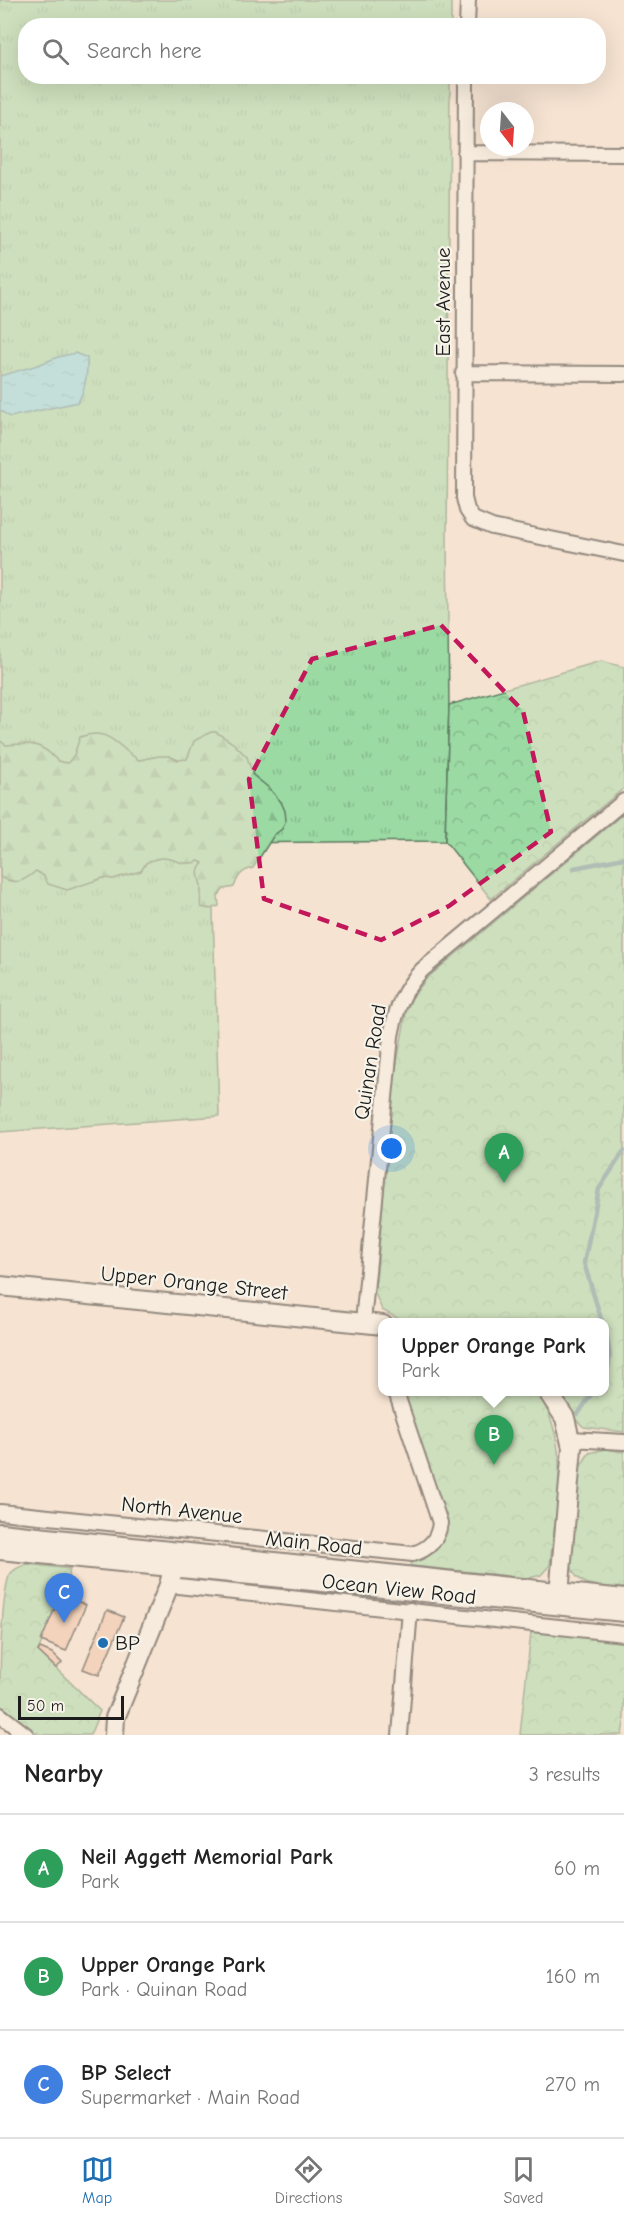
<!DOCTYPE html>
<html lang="en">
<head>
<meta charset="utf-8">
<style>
  body { margin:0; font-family:"Comic Neue",sans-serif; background:#f2f2f2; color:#222 }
  .compass { position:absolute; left:480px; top:102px; width:54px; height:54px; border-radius:50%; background:#fff; box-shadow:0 6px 24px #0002; rotate:163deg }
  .scale { position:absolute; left:18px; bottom:15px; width:106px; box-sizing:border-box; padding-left:6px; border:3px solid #1c1c1c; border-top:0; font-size:16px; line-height:21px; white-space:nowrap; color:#1c1c1c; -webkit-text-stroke:4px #f7f3e8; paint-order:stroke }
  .you { position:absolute; left:392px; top:1149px; width:21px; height:21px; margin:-15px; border:4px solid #fff; border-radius:50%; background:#1a73e8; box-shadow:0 0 0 9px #1a73e833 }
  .badge { display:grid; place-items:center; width:39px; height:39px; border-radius:50%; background:#1f6fb2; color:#fff; font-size:20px; font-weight:700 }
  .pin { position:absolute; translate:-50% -50px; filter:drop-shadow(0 2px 3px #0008) }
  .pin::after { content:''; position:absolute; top:32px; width:21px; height:18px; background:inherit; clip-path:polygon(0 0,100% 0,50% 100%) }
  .popup { position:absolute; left:378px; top:1318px; width:231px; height:78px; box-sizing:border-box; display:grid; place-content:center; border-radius:12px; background:#fff; filter:drop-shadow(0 2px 4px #0005); font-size:20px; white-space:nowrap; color:#767676 }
  .popup b { font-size:22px; color:#222 }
  .popup::after { content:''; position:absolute; left:50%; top:100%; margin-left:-12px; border:12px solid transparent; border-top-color:#fff }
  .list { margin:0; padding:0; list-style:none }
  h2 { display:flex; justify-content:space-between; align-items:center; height:78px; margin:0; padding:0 24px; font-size:26px }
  h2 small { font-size:20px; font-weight:400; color:#767676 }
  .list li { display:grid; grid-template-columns:39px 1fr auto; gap:18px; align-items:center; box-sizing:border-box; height:108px; padding:0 24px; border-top:2px solid #e0e0e0 }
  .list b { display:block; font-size:22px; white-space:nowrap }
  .list p { margin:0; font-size:20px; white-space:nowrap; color:#767676 }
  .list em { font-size:20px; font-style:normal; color:#767676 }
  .icon { flex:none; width:33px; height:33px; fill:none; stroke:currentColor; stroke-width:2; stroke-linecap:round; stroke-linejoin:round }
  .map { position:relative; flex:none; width:624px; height:1735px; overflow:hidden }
  .search { position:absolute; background:#fff; box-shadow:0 6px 24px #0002; left:18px; right:18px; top:18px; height:66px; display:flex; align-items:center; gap:15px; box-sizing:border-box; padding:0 21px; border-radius:24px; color:#767676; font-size:22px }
  .sheet { height:402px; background:#fff }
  nav { display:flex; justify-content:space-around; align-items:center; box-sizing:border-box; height:84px; border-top:2px solid #e0e0e0; background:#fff; font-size:16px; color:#767676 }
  nav a { display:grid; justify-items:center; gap:3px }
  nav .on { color:#1f6fb2 }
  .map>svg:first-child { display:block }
</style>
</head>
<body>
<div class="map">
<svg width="624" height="1735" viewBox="0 0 624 1735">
  <defs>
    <pattern id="grass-tufts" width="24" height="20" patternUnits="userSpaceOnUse" patternTransform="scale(1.5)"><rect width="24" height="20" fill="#9bdaa3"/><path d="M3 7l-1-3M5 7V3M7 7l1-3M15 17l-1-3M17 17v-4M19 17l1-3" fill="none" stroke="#85ba8c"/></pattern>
    <pattern id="forest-firs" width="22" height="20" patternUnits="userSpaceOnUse" patternTransform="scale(1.5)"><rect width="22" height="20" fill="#9bdaa3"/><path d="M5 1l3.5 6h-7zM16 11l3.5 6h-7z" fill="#85ba8c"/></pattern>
    <pattern id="park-crowns" width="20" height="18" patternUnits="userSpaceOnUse" patternTransform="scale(1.5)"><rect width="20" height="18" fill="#9bdaa3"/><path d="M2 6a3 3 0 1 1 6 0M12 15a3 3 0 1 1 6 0" fill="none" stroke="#85ba8c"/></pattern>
    <pattern id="water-ripples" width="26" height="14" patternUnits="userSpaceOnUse" patternTransform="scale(1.5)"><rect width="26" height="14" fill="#87d8e2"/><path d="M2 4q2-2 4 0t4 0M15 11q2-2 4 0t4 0" fill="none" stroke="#74b9c1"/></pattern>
  </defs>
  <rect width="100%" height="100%" fill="#f5e3d2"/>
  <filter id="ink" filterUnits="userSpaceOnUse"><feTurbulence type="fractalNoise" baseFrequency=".0167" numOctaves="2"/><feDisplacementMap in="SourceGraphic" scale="12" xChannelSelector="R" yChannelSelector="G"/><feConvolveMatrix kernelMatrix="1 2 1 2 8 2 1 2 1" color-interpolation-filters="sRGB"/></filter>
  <g filter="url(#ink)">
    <path fill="url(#grass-tufts)" stroke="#5c7b60" stroke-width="1.5" d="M0,0H451V25L26,26V76L450,77L447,540L449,705L445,841L211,843L219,1116L0,1132Z"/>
    <path fill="url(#forest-firs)" stroke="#5c7b60" stroke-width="1.5" d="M211,732H216L233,743L247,757L253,775L269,788L281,802L285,811L286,820L282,829L274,835L253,868C241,871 238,876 234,887L224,889L218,896L219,906L210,909L201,907C199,900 202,892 201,886C199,876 195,872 203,863L199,861C176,870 173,849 146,863L141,871L113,879L103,878L67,890L48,884L44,876L36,871C23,882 16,885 0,877V741L6,745C18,744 32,742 44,749C55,755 53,762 68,763L74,755L80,737C110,726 117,747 139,760L159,756H169L178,760L187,759L194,741Z"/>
    <path fill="url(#park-crowns)" stroke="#5c7b60" stroke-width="1.5" d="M601,661L624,667V788L491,899L445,841L449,705Z
      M624,813V1432L584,1427L576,1420L560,1392H605V1322H450L397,1318L382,1310L375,1293L394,1078L407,1009L412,998L426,979Z
      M402,1392H537C573,1446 556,1504 550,1565L541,1575L529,1578L411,1566V1561C434,1558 448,1542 446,1519Z
      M605,1449L624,1452V1588C604,1586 578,1590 571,1566L580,1467L589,1453Z
      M28,1564L70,1569L68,1579L38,1651L100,1711L90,1735H39L0,1705C0,1672 0,1604 9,1576C13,1569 20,1566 28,1564Z
      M531,1632L624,1641V1722L622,1735H520Z"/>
    <path fill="url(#water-ripples)" stroke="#5c8d93" stroke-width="1.5" d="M75,353L87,358C88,371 85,391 78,402L10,417L0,410V376L38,365L58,357Z"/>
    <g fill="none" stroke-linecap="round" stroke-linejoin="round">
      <path stroke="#5c8d93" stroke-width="4.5" d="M574,868L624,858
        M602,1322L584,1263L599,1189L624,1151
        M605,1332C609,1345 613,1361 605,1374
        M578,1414L593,1392"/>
    </g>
    <path fill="#efbe9f" stroke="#1c1c1c" stroke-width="1.5" d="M61,1594L86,1605L66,1651L41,1641Z
      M107,1610L124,1617L99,1675L83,1669Z
      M40,1648L52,1653L62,1663L56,1668L38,1651Z"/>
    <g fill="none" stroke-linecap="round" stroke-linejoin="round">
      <g stroke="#1c1c1c" stroke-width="18">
        <path id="street" d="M467,26L468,0
          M466,76L464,498L467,510L473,519L492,527L624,554
          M465,153L624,154
          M463,373L624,374
          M363,1322L391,1036C396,1009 403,990 422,970L624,801
          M571,1439L624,1442
          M0,1512L413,1554C429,1549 438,1540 440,1523L396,1392
          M169,1585L624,1634
          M0,1715L26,1735
          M400,1735L410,1610"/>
      </g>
      <g stroke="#1c1c1c" stroke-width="22">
        <path id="secondary" d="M0,1286L383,1325
          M548,1392L565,1418L572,1448L558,1605
          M0,1533L624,1599
          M0,1550L624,1612
          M114,1735L115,1718L169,1585L176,1557"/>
      </g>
      <use href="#street" stroke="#f7f3e8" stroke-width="14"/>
      <use href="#secondary" stroke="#f7f3e8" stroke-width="18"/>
    </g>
  </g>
  <path d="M0 0H624V1735H0ZM441,625L523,711L551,832L449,906L381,940L264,899L249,779L312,659Z" fill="#f5e3d2" fill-opacity=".55" fill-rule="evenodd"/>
  <path fill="none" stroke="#c2185b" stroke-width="4.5" stroke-dasharray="12 8" stroke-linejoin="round" d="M441,625L523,711L551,832L449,906L381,940L264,899L249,779L312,659Z"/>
  <circle fill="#1f6fb2" stroke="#f7f3e8" stroke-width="2" cx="103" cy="1643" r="6"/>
  <g text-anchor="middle" stroke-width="4.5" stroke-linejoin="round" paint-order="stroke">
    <g font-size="21" fill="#1c1c1c" stroke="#f7f3e8">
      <text transform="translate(443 302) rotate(-90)" y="7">East Avenue</text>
      <text transform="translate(370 1062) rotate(-81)" y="7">Quinan Road</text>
      <text transform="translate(194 1283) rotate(6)" y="7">Upper Orange Street</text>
      <text transform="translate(182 1510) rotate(6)" y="7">North Avenue</text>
      <text transform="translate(314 1543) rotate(6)" y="7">Main Road</text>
      <text transform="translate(399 1589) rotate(6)" y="7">Ocean View Road</text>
    </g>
    <g font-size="21" fill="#1c1c1c" stroke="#f7f3e8" text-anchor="start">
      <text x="115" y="1650">BP</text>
    </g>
  </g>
</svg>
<svg class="compass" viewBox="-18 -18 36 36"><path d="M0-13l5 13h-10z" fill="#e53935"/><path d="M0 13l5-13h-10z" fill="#767676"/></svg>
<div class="scale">50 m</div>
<div class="you"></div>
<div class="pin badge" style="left:504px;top:1183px;background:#2e9e5b">A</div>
<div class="pin badge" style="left:494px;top:1465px;background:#2e9e5b">B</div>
<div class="popup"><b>Upper Orange Park</b>Park</div>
<div class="pin badge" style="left:64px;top:1623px;background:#3f7fe0">C</div>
<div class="search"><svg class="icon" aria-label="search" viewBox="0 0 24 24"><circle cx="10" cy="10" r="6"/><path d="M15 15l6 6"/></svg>Search here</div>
</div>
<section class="sheet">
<h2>Nearby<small>3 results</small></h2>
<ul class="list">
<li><span class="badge" style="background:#2e9e5b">A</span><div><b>Neil Aggett Memorial Park</b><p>Park</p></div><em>60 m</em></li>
<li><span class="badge" style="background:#2e9e5b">B</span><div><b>Upper Orange Park</b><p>Park · Quinan Road</p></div><em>160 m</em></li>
<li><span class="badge" style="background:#3f7fe0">C</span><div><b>BP Select</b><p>Supermarket · Main Road</p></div><em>270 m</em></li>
</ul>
</section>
<nav>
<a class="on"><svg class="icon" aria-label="map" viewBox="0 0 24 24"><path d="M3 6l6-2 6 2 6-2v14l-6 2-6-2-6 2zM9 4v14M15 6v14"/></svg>Map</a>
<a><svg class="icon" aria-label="directions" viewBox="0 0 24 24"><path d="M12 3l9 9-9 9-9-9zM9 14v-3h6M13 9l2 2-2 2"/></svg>Directions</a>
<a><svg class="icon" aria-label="saved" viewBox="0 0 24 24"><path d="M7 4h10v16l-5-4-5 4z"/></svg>Saved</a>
</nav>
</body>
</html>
